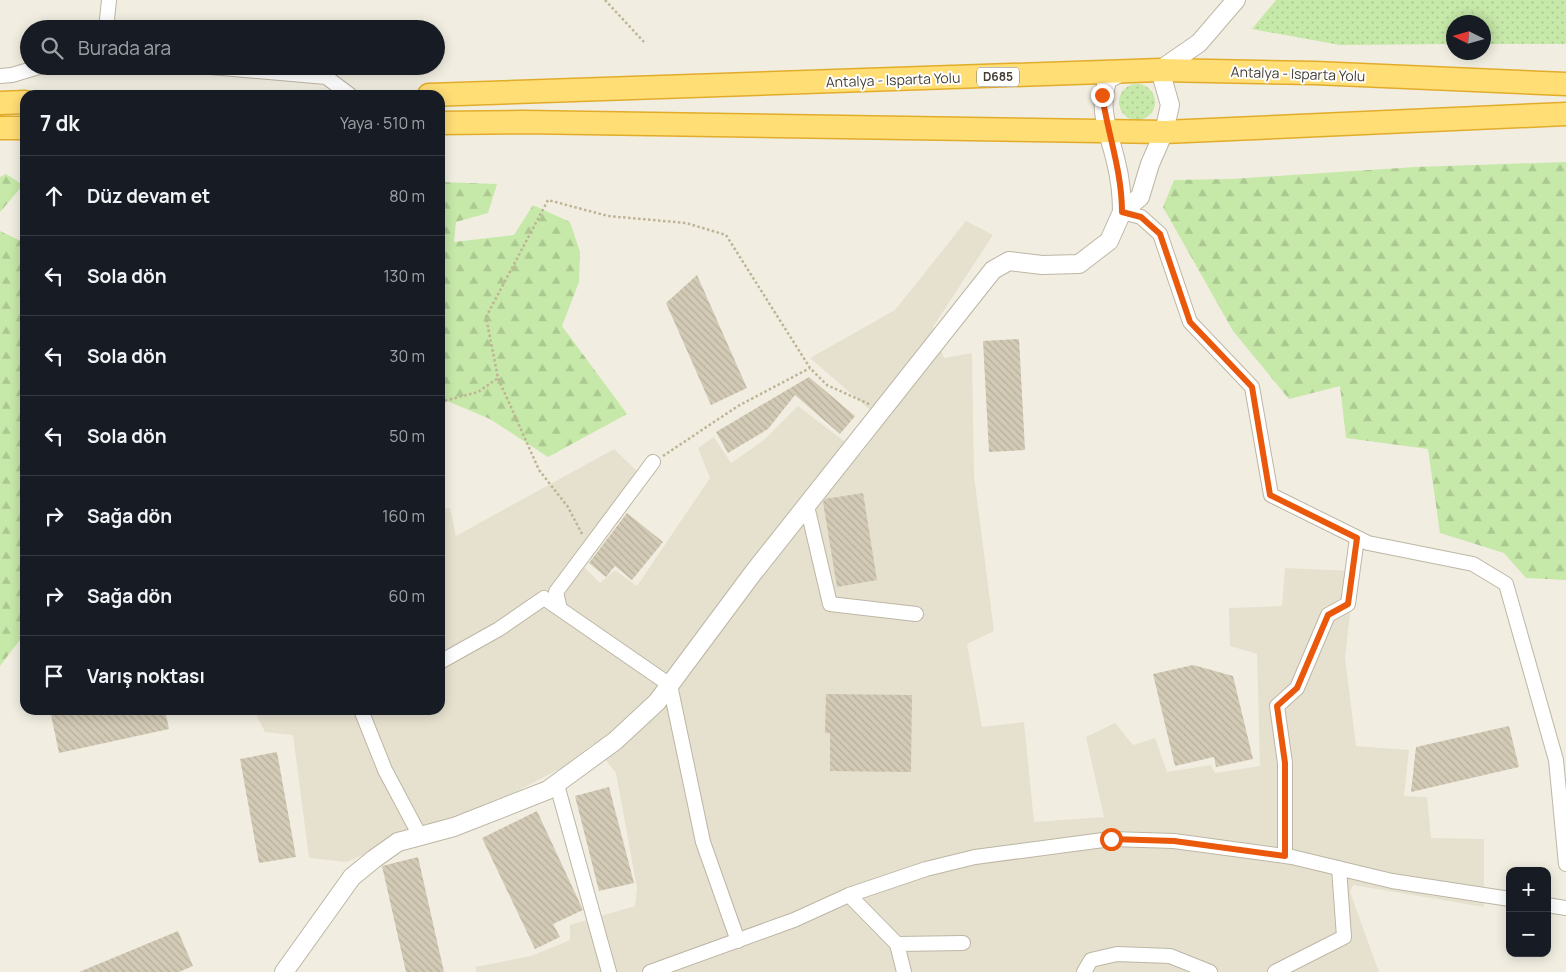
<!DOCTYPE html>
<html lang="tr">
<head>
<meta charset="utf-8">
<style>
  body { margin:0; font-family:Manrope,sans-serif; background:#242831; color:#f1f3f6 }
  .controls { position:absolute; right:15px; bottom:15px; display:grid; overflow:hidden; border-radius:10px; box-shadow:0 2px 12px #0003 }
  .controls button { width:45px; height:45px; display:grid; place-items:center; padding:0; border:0; border-bottom:1px solid #363941; background:#171b24; color:#f1f3f6; font:25px sans-serif }
  .compass { position:absolute; left:1446px; top:15px; width:45px; height:45px; border-radius:50%; background:#171b24; box-shadow:0 2px 12px #0003; rotate:275deg }
  .stop { position:absolute; width:15px; height:15px; margin:-11px; border:4px solid #ea580c; border-radius:50%; background:#fff }
  .stop.end { background:#ea580c; border-color:#fff; box-shadow:0 1px 5px #0008 }
  .list { margin:0; padding:0; list-style:none }
  h2 { display:flex; justify-content:space-between; align-items:center; height:65px; margin:0; padding:0 20px; font-size:21px }
  h2 small { font-size:16px; font-weight:400; color:#9ea1a6 }
  .list li { display:grid; grid-template-columns:32px 1fr auto; gap:15px; align-items:center; box-sizing:border-box; height:80px; padding:0 20px; border-top:1px solid #363941 }
  .list b { display:block; font-size:19px; white-space:nowrap }
  .list em { font-size:16px; font-style:normal; color:#9ea1a6 }
  .icon { flex:none; width:28px; height:28px; fill:none; stroke:currentColor; stroke-width:2; stroke-linecap:round; stroke-linejoin:round }
  .map { position:relative; flex:none; width:1566px; height:972px; overflow:hidden }
  .search { position:absolute; background:#171b24; box-shadow:0 2px 12px #0003; left:20px; top:20px; width:425px; height:55px; display:flex; align-items:center; gap:12px; box-sizing:border-box; padding:0 18px; border-radius:28px; color:#9ea1a6; font-size:19px }
  .panel { position:absolute; background:#171b24; box-shadow:0 2px 12px #0003; left:20px; top:90px; width:425px; height:625px; border-radius:15px }
  .map>svg:first-child { display:block }
</style>
</head>
<body>
<div class="map">
<svg width="1566" height="972" viewBox="0 0 1566 972">
  <defs>
    <pattern id="grass-dots" width="8" height="8" patternUnits="userSpaceOnUse" patternTransform="scale(1.25)"><rect width="8" height="8" fill="#c6e8a8"/><path d="M2 2h.1M6 6h.1" fill="none" stroke="#abc891" stroke-width="1.8" stroke-linecap="round"/></pattern>
    <pattern id="forest-firs" width="22" height="20" patternUnits="userSpaceOnUse" patternTransform="scale(1.25)"><rect width="22" height="20" fill="#c6e8a8"/><path d="M5 1l3.5 6h-7zM16 11l3.5 6h-7z" fill="#abc891"/></pattern>
    <pattern id="building-back-hatch" width="6" height="6" patternUnits="userSpaceOnUse" patternTransform="scale(1.25)"><rect width="6" height="6" fill="#d3cab6"/><path d="M-1 5l2 2M0 0l6 6M5-1l2 2" fill="none" stroke="#b6ae9d"/></pattern>
  </defs>
  <rect width="100%" height="100%" fill="#f1eee1"/>
  <path fill="#e6e0cf" d="M966,221L993,235L933,327L944,358L972,353L974,476L994,631L967,644L982,727L1024,722L1034,822L1104,817L1086,737L1115,723L1133,745L1155,738L1167,772L1211,765L1215,773L1260,766L1257,654L1230,646L1229,608L1282,606L1285,568L1355,571L1345,658L1356,746L1409,750L1404,796L1427,797L1431,838L1484,839V907L1353,885L1350,892L1379,972H477L475,967L531,956L570,940V925L635,906L637,888L616,773L593,744L563,767L504,798L431,825L347,862L309,858L293,735L265,732L254,710H440V509L450,508L456,536L614,449L640,474L576,559L600,583L615,570L637,586L710,478L698,448L714,437L731,463L763,441L798,406L861,454L884,422L810,358L895,310Z"/>
  <path fill="url(#grass-dots)" d="M1276,0H1566V44H1484V22H1454L1453,44L1340,45L1252,29Z
    M1119 102a18 18 0 1 1 36 0a18 18 0 1 1-36 0Z"/>
  <path fill="url(#forest-firs)" d="M1566,162V580L1526,578L1504,553L1440,533L1428,449L1346,438L1340,386L1289,399L1233,331L1163,207L1174,180L1231,179L1415,167Z
    M6,174L23,185L0,212V177Z
    M440,182L497,184L488,213L456,222L454,242L514,235L533,205L570,222L580,252L579,282L562,326L627,414L548,457L490,419L440,398Z
    M0,231L25,243V633L0,666Z"/>
  <path fill="url(#building-back-hatch)" d="M697,275L747,388L711,405L666,303Z
    M1019,339L1025,450L989,452L983,341Z
    M809,377L855,416L840,434L795,395L768,429L728,453L716,432Z
    M863,493L877,580L837,587L823,502L825,499Z
    M627,513L663,542L632,580L615,566L606,577L589,563Z
    M1193,665L1233,676L1253,759L1216,767L1214,757L1175,766L1153,674Z
    M826,694L912,695L911,772L830,771V733H825Z
    M50,710H165L169,729L59,753Z
    M1509,726L1519,767L1411,792L1416,747Z
    M277,752L296,857L259,863L240,759Z
    M609,787L634,883L599,891L575,796Z
    M537,811L583,910L553,924L560,937L535,949L482,838Z
    M418,857L444,972H406L382,866Z
    M178,931L193,966L179,972H79Z"/>
  <g fill="none" stroke-linecap="round" stroke-linejoin="round">
    <g stroke="#bdb6a4" stroke-width="16">
      <path id="minor" d="M106,29L109,0
        M199,66L326,77L350,95
        M0,76L12,75L42,66
        M1122,212L1141,217L1160,234L1190,322L1252,387L1271,495L1368,543L1473,564L1506,584L1556,760L1566,864
        M807,506L830,604L916,614
        M560,609L556,592L653,462
        M440,662L499,629L544,598L670,685L703,842L738,941
        M361,710L385,770L420,836
        M557,785L609,972
        M1285,856V763L1277,706L1297,688L1328,615L1348,604L1357,538
        M849,895L897,944L904,972
        M1547,905L1566,908
        M897,944L963,943
        M650,972L794,920L849,895L926,869L975,857L1111,839L1174,841L1292,857L1392,881L1510,899
        M1084,972L1091,960L1117,954L1170,956L1210,972
        M1275,972L1344,937L1339,868"/>
    </g>
    <g stroke="#bdb6a4" stroke-width="20">
      <path id="tertiary" d="M1122,72L1108,79C1097,108 1109,132 1116,162C1120,178 1122,195 1122,212L1140,197L1150,164L1164,132L1170,105L1160,70L1199,43L1236,0
        M284,972L352,877L374,859L398,842L454,827L548,790L615,741L657,702L753,573L993,270L1009,261L1042,265L1079,264L1109,241L1122,212"/>
    </g>
    <g stroke="#e2ac2b" stroke-width="25">
      <path id="trunk" d="M429,95L1160,70L1315,73L1566,84
        M0,103L25,102
        M440,123L523,122L1164,132L1566,114
        M0,128H25"/>
    </g>
    <path stroke="#bfb395" stroke-width="2.5" stroke-dasharray="2.5 2.5" stroke-linecap="butt" d="M605,0L644,42
      M440,402L478,392L498,378
      M663,456L738,406L810,368
      M582,534L568,507L539,470L498,378L486,317L548,200L608,216L686,223L726,235L810,368L827,385L869,404"/>
    <use href="#minor" stroke="#fff" stroke-width="14"/>
    <use href="#tertiary" stroke="#fff" stroke-width="18"/>
    <use href="#trunk" stroke="#ffde76" stroke-width="22"/>
  </g>
  <g fill="none" stroke-linecap="round" stroke-linejoin="round">
    <path stroke="#ea580c" stroke-width="6" d="M1102,95C1108,134 1122,172 1122,212L1141,217L1160,234L1190,322L1252,387L1270,495L1357,538L1348,604L1328,615L1297,688L1277,706L1285,763V856L1174,841L1111,839"/>
  </g>
  <g text-anchor="middle" stroke-width="4" stroke-linejoin="round" paint-order="stroke">
    <rect fill="#fff" stroke="#7b7770" stroke-width="1" x="977" y="67.5" width="42" height="19" rx="4"/>
    <g font-size="12" font-weight="bold" fill="#433d32">
      <text x="998" y="81">D685</text>
    </g>
    <g font-size="14" fill="#433d32" stroke="#fff">
      <text transform="translate(1298 74) rotate(2)" y="5">Antalya - Isparta Yolu</text>
      <text transform="translate(893 80) rotate(-2)" y="5">Antalya - Isparta Yolu</text>
    </g>
  </g>
</svg>
<div class="controls">
<button>+</button>
<button>−</button>
</div>
<svg class="compass" viewBox="-18 -18 36 36"><path d="M0-13l5 13h-10z" fill="#e53935"/><path d="M0 13l5-13h-10z" fill="#9ea1a6"/></svg>
<div class="stop" style="left:1111px;top:839px"></div>
<div class="stop end" style="left:1102px;top:95px"></div>
<div class="search"><svg class="icon" aria-label="search" viewBox="0 0 24 24"><circle cx="10" cy="10" r="6"/><path d="M15 15l6 6"/></svg>Burada ara</div>
<section class="panel">
<h2>7 dk<small>Yaya · 510 m</small></h2>
<ul class="list">
<li><svg class="icon" aria-label="ahead" viewBox="0 0 24 24"><path d="M12 20V5M6 11l6-6 6 6"/></svg><div><b>Düz devam et</b></div><em>80 m</em></li>
<li><svg class="icon" aria-label="left" viewBox="0 0 24 24"><path d="M17 20v-9H6M10 6l-5 5 5 5"/></svg><div><b>Sola dön</b></div><em>130 m</em></li>
<li><svg class="icon" aria-label="left" viewBox="0 0 24 24"><path d="M17 20v-9H6M10 6l-5 5 5 5"/></svg><div><b>Sola dön</b></div><em>30 m</em></li>
<li><svg class="icon" aria-label="left" viewBox="0 0 24 24"><path d="M17 20v-9H6M10 6l-5 5 5 5"/></svg><div><b>Sola dön</b></div><em>50 m</em></li>
<li><svg class="icon" aria-label="right" viewBox="0 0 24 24"><path d="M7 20v-9h11M14 6l5 5-5 5"/></svg><div><b>Sağa dön</b></div><em>160 m</em></li>
<li><svg class="icon" aria-label="right" viewBox="0 0 24 24"><path d="M7 20v-9h11M14 6l5 5-5 5"/></svg><div><b>Sağa dön</b></div><em>60 m</em></li>
<li><svg class="icon" aria-label="arrive" viewBox="0 0 24 24"><path d="M6 21V4h12l-3 4 3 4H6"/></svg><div><b>Varış noktası</b></div></li>
</ul>
</section>
</div>
</body>
</html>
